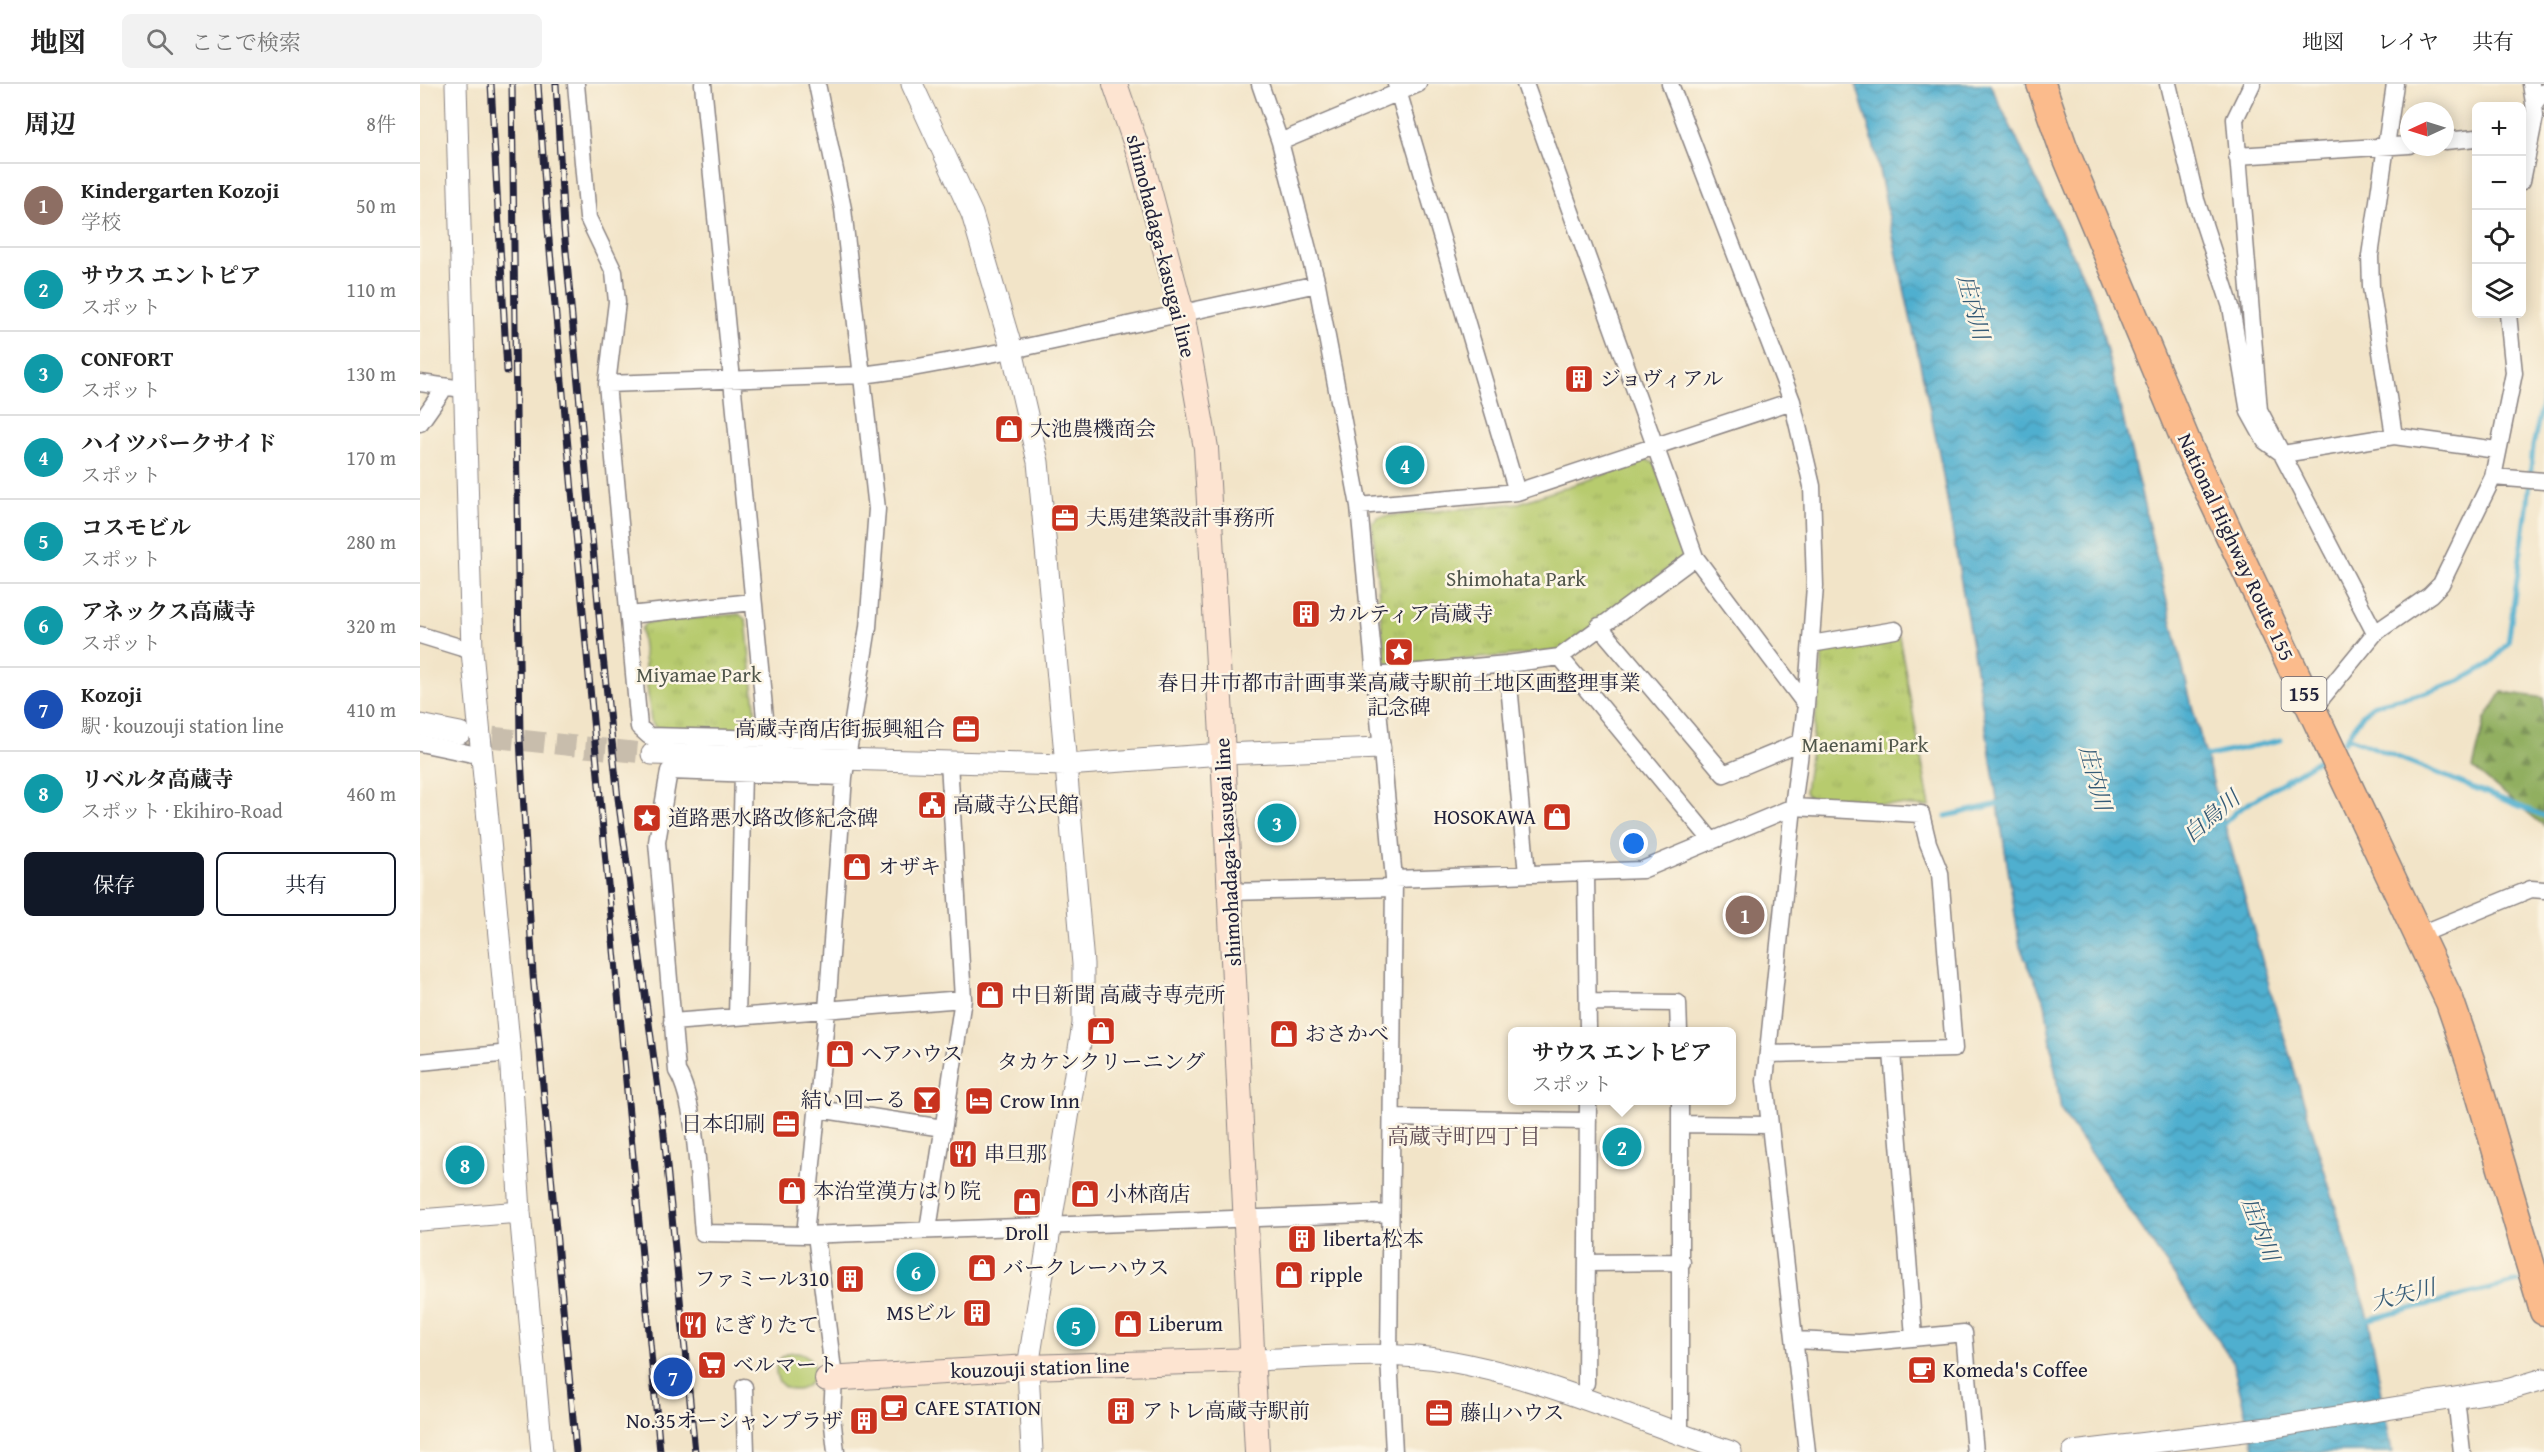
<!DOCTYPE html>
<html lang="ja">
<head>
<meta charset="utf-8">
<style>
  body { margin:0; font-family:"Gentium Book Plus","Noto Serif JP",serif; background:#f2f2f2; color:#222 }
  .controls { position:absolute; right:18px; top:18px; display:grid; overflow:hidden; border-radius:9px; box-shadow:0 3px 15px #0003 }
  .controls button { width:54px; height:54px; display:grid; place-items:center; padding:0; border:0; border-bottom:2px solid #e0e0e0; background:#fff; color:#222; font:30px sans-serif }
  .compass { position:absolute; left:1980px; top:18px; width:54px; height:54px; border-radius:50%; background:#fff; box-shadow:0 3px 15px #0003; rotate:266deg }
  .you { position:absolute; left:1214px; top:760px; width:21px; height:21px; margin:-15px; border:4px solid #fff; border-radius:50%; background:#1a73e8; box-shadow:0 0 0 9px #1a73e833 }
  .badge { display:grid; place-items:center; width:39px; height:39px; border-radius:50%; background:#111827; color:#fff; font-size:20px; font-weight:700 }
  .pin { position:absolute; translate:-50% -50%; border:3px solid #fff; box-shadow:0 2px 6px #0006 }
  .popup { position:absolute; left:1088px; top:943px; width:228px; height:78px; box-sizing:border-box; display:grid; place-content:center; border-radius:9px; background:#fff; filter:drop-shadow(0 2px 4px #0005); font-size:20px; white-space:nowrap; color:#767676 }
  .popup b { font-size:22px; color:#222 }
  .popup::after { content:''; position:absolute; left:50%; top:100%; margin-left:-12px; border:12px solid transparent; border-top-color:#fff }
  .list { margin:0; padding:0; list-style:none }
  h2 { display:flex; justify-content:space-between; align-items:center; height:78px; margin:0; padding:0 24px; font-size:26px }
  h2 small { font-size:20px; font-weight:400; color:#767676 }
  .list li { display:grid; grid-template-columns:39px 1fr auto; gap:18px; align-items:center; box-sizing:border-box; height:84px; padding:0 24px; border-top:2px solid #e0e0e0 }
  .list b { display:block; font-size:22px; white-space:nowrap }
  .list p { margin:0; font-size:20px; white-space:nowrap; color:#767676 }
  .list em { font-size:20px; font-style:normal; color:#767676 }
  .actions { display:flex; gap:12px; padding:18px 24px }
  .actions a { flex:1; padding:14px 0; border:2px solid #111827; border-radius:9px; text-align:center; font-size:21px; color:#111827 }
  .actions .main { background:#111827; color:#fff }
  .icon { flex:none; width:33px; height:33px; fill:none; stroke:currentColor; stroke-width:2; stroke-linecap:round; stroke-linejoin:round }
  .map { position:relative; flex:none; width:2124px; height:1368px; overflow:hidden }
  header { display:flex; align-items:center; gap:36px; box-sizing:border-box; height:84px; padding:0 30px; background:#fff; border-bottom:2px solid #e0e0e0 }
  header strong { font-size:28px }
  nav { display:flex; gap:33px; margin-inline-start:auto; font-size:21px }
  .search { width:420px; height:54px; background:#f2f2f2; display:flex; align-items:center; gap:15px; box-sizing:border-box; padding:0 21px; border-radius:9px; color:#767676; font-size:22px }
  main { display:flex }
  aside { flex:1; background:#fff }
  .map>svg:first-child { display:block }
</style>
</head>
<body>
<header>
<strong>地図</strong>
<div class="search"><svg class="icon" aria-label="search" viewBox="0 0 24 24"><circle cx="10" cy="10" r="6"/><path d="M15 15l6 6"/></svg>ここで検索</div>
<nav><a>地図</a><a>レイヤ</a><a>共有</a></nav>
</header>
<main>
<aside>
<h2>周辺<small>8件</small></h2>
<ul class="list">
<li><span class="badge" style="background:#8d6e63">1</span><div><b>Kindergarten Kozoji</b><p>学校</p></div><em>50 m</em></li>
<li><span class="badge" style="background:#0f9aa8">2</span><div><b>サウス エントピア</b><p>スポット</p></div><em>110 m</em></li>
<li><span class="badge" style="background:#0f9aa8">3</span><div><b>CONFORT</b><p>スポット</p></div><em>130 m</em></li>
<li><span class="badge" style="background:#0f9aa8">4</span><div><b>ハイツパークサイド</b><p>スポット</p></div><em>170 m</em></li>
<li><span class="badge" style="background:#0f9aa8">5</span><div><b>コスモビル</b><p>スポット</p></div><em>280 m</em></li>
<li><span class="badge" style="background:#0f9aa8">6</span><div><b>アネックス高蔵寺</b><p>スポット</p></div><em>320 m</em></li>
<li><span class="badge" style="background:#1a4fb4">7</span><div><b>Kozoji</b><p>駅 · kouzouji station line</p></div><em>410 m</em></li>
<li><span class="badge" style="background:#0f9aa8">8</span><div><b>リベルタ高蔵寺</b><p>スポット · Ekihiro-Road</p></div><em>460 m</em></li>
</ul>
<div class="actions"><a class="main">保存</a><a>共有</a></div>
</aside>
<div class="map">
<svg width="2124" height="1368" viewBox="0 0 2124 1368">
  <defs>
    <pattern id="forest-firs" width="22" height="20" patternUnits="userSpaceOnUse" patternTransform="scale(1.5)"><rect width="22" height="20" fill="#91af61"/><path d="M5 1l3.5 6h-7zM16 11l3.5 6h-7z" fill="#768e51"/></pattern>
    <pattern id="park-tufts" width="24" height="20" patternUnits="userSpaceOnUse" patternTransform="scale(1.5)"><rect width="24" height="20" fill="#b7cb6e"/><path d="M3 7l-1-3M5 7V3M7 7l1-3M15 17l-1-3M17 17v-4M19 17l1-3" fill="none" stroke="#9dae60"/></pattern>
    <pattern id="water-waves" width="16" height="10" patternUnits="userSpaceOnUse" patternTransform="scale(1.5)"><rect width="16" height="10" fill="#50afcf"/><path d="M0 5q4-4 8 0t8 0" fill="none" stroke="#428ea9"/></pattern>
  </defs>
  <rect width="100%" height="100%" fill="#fcf5e5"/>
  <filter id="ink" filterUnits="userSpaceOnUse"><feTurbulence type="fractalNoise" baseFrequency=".0167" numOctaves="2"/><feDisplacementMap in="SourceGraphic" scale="12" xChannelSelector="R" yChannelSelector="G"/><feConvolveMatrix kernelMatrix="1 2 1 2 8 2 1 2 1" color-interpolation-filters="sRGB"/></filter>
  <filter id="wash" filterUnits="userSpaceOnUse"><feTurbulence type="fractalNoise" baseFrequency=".008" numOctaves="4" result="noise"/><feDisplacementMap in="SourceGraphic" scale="24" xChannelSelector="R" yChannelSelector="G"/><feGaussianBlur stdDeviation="1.35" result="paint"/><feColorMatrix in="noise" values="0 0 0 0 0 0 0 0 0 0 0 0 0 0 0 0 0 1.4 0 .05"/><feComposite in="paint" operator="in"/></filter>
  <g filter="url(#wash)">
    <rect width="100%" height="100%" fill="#f2e4c8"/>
    <path fill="#b7cb6e" stroke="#6c7654" stroke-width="1.5" d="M356 1287a19 19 0 1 1 38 0a19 19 0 1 1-38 0Z"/>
    <path fill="url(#forest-firs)" stroke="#5a684e" stroke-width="1.5" d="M2082,608L2124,614V742L2053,684L2065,635Z"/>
    <path fill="url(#park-tufts)" stroke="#6c7654" stroke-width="1.5" d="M1227,376L1234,379L1266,462L1263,473L1140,567L970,582L965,576L952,439L958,433L1099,419Z
      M319,530L326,536L337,642L331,648L236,644L231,638L221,545L226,539Z
      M1479,552L1510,723L1391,716L1385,708L1402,586V569L1407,563Z"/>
    <path fill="url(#water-waves)" stroke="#396885" stroke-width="1.5" d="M1436,0H1570L1675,217L1771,618L1852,912L1948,1231L1972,1368H1835L1812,1276L1641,1026L1625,919L1600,863L1566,644L1519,369L1453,58Z"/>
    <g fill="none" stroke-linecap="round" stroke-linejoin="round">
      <path stroke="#50afcf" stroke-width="5" d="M1926,656L1930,654L2124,732
        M1924,658L1943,630L1955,620L2000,610L2040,597L2070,580L2088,559L2108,417L2113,362L2124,312
        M1779,674L1861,656
        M1526,732L1583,719
        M1800,743L1818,726L1900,675
        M1942,1237L2098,1198"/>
    </g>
  </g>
  <g filter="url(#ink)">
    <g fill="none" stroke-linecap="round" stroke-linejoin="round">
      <path stroke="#c8bdac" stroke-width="21" stroke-dasharray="21 10" stroke-linecap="butt" d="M42,650L232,670"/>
      <g stroke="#8a8382" stroke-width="19">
        <path id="minor" d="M156,0L168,134L194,188L197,218L187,300L219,643L229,652L430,657
          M283,0L347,654
          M840,0L860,58L897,200L939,422L974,795L969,1273L974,1368
          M976,0L1097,408
          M1105,0L1275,473L1386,621
          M1250,0L1372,317L1392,402L1395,502L1386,621L1373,723L1345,997L1387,1368
          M1748,0L1776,116L1811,223L1829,328L1845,357L1863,370L1974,352L2077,366
          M1832,0L1815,35L1839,326L1955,549
          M2111,0L2114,19
          M2025,57L2056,54
          M860,58L998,0
          M1817,72L1989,61
          M2102,97L2115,32L2114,19L2124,8
          M0,299L43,305
          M187,300L442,291L487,285L592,266L897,200
          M0,339L21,309L22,302
          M1974,352L1951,203L1950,172L1975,0
          M2073,393L2124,397
          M939,422L1097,408L1372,317
          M209,531L333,518
          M1179,542L1304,690L1381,658
          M0,551L52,567
          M1391,560L1475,546
          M1140,573L1292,757
          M1087,580L1107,790
          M954,592L1087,580L1140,573L1275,473
          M1892,626L1955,549L2010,511L2021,500L2073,393L2094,289L2088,230
          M0,659L62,672
          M424,693L249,687L237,758L257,987C277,1018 279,1109 283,1149L385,1151L970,1129
          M1166,789L1168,948
          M974,795L1222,786L1373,723L1501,730L1508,759L1520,789L1534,965L1348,970
          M810,808L974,804
          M1999,851L2111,805L2124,806
          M1168,918L1258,919L1259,948
          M317,933L323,689
          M252,938L543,915
          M1472,968L1494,1253
          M0,978L90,969
          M1260,1016V1351
          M398,1025L523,1044
          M972,1034L1168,1037
          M1260,1040L1350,1041
          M508,1146L543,915L529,678
          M385,1151L407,926L424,693L448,543L457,425L423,125L397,0
          M396,1151L414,1294L412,1332L416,1368
          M1167,1179L1262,1178
          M1375,1256L1439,1259L1544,1249L1555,1368
          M1166,1299L1168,1016
          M324,1303L326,1368
          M2036,1314L2042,1368"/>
      </g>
      <g stroke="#8a8382" stroke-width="23">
        <path id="tertiary" d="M36,0L52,567L90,969L100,1128L122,1368
          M492,0L552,130L592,266L618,378L646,681L663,880V940L608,1283L612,1368
          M0,641L40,649
          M232,670L646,681L803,670L960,664
          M0,1136L100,1128
          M833,1276C895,1274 967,1266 1029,1277C1126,1294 1218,1337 1311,1368
          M1653,1368L1849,1344L2090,1305L2124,1295"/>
      </g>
      <g stroke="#8a8382" stroke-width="26">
        <path id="secondary" d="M695,0L721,75L762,229L786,364L803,670L837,1368
          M407,1295L608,1283L833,1276"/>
      </g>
      <g stroke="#8a8382" stroke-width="31">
        <path id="trunk" d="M1621,0L1643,63L1770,367L2030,918L2051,979L2124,1227"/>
      </g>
      <use href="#minor" stroke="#fff" stroke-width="16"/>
      <use href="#tertiary" stroke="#fff" stroke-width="21"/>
      <use href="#secondary" stroke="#fde4d1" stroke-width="24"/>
      <use href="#trunk" stroke="#fbbb8c" stroke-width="28"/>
      <g stroke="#22223b" stroke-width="7">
        <path id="rail" d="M71,0L87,287
          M92,0L100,654L113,891L156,1368
          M118,0L128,145L240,1368
          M136,0L144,145L182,563L198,714L243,1041L275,1368"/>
      </g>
      <use href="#rail" stroke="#fcf5e5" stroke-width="4.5" stroke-dasharray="14" stroke-linecap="butt"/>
    </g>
  </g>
  <defs>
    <g id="building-square" transform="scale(1.5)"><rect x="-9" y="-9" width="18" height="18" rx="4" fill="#c8321e" stroke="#fcf5e5"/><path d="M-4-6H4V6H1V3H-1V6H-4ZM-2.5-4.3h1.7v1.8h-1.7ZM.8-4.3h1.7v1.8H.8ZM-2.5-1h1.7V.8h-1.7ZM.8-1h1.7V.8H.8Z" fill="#fff"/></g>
    <g id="shop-square" transform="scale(1.5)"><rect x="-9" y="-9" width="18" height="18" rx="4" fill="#c8321e" stroke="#fcf5e5"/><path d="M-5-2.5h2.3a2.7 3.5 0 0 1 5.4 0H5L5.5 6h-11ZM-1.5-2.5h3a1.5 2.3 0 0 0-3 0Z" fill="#fff"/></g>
    <g id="office-square" transform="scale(1.5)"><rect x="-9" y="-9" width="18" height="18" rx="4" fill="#c8321e" stroke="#fcf5e5"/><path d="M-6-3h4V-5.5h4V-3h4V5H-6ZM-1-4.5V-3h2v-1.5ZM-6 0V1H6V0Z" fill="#fff"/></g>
    <g id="sight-square" transform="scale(1.5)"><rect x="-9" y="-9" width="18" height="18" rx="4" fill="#c8321e" stroke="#fcf5e5"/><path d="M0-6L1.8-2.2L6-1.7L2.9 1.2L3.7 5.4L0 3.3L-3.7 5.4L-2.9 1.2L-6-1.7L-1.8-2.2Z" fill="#fff"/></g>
    <g id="civic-square" transform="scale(1.5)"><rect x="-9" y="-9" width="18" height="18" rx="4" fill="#c8321e" stroke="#fcf5e5"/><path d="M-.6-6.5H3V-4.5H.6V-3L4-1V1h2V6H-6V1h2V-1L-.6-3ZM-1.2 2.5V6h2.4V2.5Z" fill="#fff"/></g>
    <g id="bar-square" transform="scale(1.5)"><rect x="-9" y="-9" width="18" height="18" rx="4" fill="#c8321e" stroke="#fcf5e5"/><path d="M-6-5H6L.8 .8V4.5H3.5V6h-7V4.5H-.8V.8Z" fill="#fff"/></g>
    <g id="hotel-square" transform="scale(1.5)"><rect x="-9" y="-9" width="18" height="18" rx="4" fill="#c8321e" stroke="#fcf5e5"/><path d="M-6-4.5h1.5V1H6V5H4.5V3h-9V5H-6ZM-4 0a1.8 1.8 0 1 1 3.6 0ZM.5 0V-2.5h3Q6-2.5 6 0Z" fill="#fff"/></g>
    <g id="restaurant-square" transform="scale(1.5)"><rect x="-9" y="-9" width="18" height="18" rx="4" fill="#c8321e" stroke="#fcf5e5"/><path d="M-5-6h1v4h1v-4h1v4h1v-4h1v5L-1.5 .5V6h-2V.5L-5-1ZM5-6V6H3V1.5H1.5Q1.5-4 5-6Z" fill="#fff"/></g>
    <g id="supermarket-square" transform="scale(1.5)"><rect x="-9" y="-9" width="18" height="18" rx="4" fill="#c8321e" stroke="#fcf5e5"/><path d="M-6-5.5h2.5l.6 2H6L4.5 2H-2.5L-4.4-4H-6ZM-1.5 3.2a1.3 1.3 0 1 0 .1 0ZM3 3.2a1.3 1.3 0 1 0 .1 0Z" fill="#fff"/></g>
    <g id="cafe-square" transform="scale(1.5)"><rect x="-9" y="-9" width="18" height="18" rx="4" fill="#c8321e" stroke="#fcf5e5"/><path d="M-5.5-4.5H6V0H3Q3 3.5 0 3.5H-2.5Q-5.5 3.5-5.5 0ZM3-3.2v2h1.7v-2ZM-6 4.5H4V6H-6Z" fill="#fff"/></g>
  </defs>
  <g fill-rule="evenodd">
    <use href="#building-square" x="1159" y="295"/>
    <use href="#shop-square" x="589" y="345"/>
    <use href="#office-square" x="645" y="434"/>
    <use href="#building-square" x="886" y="530"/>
    <use href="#sight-square" x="979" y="568"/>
    <use href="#office-square" x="546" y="645"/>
    <use href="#civic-square" x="512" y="721"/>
    <use href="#shop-square" x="1137" y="733"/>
    <use href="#sight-square" x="227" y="734"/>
    <use href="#shop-square" x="437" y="783"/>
    <use href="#shop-square" x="570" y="911"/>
    <use href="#shop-square" x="681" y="947"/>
    <use href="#shop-square" x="864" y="950"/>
    <use href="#shop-square" x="420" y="970"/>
    <use href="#bar-square" x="507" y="1016"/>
    <use href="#hotel-square" x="559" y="1017"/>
    <use href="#office-square" x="366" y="1040"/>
    <use href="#restaurant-square" x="543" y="1070"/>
    <use href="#shop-square" x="372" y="1107"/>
    <use href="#shop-square" x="665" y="1110"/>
    <use href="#shop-square" x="607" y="1118"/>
    <use href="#building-square" x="882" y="1155"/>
    <use href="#shop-square" x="562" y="1184"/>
    <use href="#shop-square" x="869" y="1191"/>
    <use href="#building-square" x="430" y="1195"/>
    <use href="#building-square" x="557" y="1229"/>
    <use href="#shop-square" x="708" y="1240"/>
    <use href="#restaurant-square" x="273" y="1241"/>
    <use href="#supermarket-square" x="292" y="1281"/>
    <use href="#cafe-square" x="1502" y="1286"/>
    <use href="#cafe-square" x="474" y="1324"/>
    <use href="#building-square" x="701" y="1327"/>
    <use href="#office-square" x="1019" y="1329"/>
    <use href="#building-square" x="444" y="1337"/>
  </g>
  <g text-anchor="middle" stroke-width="5" stroke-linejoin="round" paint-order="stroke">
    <rect fill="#fcf5e5" stroke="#63616e" stroke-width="1.5" x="1861.5" y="593" width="45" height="34" rx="4.5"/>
    <g font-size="20" font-weight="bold" fill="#22223b">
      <text x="1884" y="617">155</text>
    </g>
    <g font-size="21" fill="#22223b" stroke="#fcf5e5">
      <text transform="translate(741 162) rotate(76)" y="7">shimohadaga-kasugai line</text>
      <text transform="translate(1816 463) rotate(65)" y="7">National Highway Route 155</text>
      <text transform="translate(808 768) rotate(-93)" y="7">shimohadaga-kasugai line</text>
      <text transform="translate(620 1284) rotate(-2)" y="7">kouzouji station line</text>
    </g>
    <g font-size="21" fill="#22223b" stroke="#fcf5e5" text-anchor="start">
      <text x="1180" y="302">ジョヴィアル</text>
      <text x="610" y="352">大池農機商会</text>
      <text x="666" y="441">夫馬建築設計事務所</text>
      <text x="907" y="537">カルティア高蔵寺</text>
      <text x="979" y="606" text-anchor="middle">春日井市都市計画事業高蔵寺駅前土地区画整理事業<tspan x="979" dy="24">記念碑</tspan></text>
      <text x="525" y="652" text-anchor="end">高蔵寺商店街振興組合</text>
      <text x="533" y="728">高蔵寺公民館</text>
      <text x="1116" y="740" text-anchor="end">HOSOKAWA</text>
      <text x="248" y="741">道路悪水路改修紀念碑</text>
      <text x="458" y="790">オザキ</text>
      <text x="591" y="918">中日新聞 高蔵寺専売所</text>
      <text x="885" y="957">おさかべ</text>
      <text x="441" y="977">ヘアハウス</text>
      <text x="681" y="985" text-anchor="middle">タカケンクリーニング</text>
      <text x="486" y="1023" text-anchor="end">結い回ーる</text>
      <text x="580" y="1024">Crow Inn</text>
      <text x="345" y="1047" text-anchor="end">日本印刷</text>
      <text x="564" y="1077">串旦那</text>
      <text x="393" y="1114">本治堂漢方はり院</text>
      <text x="686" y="1117">小林商店</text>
      <text x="607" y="1156" text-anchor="middle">Droll</text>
      <text x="903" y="1162">liberta松本</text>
      <text x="583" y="1191">バークレーハウス</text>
      <text x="890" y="1198">ripple</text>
      <text x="409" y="1202" text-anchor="end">ファミール310</text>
      <text x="536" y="1236" text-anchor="end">MSビル</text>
      <text x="729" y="1247">Liberum</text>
      <text x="294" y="1248">にぎりたて</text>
      <text x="313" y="1288">ベルマート</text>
      <text x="1523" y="1293">Komeda's Coffee</text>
      <text x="495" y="1331">CAFE STATION</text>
      <text x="722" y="1334">アトレ高蔵寺駅前</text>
      <text x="1040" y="1336">藤山ハウス</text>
      <text x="423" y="1344" text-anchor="end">No.35オーシャンプラザ</text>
    </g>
    <g font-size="21" fill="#4f554a" stroke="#fcf5e5">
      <text x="1096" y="502">Shimohata Park</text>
      <text x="279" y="598">Miyamae Park</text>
      <text x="1445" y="668">Maenami Park</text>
    </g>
    <g font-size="22" font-style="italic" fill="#345a76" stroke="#fcf5e5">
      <text transform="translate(1554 223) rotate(75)" y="8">庄内川</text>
      <text transform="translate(1676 694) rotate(75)" y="8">庄内川</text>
      <text transform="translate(1791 732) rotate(-40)" y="8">白鳥川</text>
      <text transform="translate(1841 1145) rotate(69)" y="8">庄内川</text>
      <text transform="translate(1983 1210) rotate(-14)" y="8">大矢川</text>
    </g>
    <g font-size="22" fill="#604d56" stroke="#fcf5e5">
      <text x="1044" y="1060">高蔵寺町四丁目</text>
    </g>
  </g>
</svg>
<div class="controls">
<button>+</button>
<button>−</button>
<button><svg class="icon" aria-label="locate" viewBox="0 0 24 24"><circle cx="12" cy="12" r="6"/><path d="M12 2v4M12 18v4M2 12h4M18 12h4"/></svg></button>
<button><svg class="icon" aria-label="layers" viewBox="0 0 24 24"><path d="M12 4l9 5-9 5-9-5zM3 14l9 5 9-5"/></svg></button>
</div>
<svg class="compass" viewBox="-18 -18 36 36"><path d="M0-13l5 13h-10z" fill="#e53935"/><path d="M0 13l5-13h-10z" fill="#767676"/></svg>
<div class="you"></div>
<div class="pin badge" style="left:1325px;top:831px;background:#8d6e63">1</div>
<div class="pin badge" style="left:1202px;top:1063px;background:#0f9aa8">2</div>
<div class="popup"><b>サウス エントピア</b>スポット</div>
<div class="pin badge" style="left:857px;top:739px;background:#0f9aa8">3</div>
<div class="pin badge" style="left:985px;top:381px;background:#0f9aa8">4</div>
<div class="pin badge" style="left:656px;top:1243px;background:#0f9aa8">5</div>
<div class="pin badge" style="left:496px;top:1188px;background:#0f9aa8">6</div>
<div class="pin badge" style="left:253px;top:1293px;background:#1a4fb4">7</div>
<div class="pin badge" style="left:45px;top:1081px;background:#0f9aa8">8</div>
</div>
</main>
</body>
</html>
